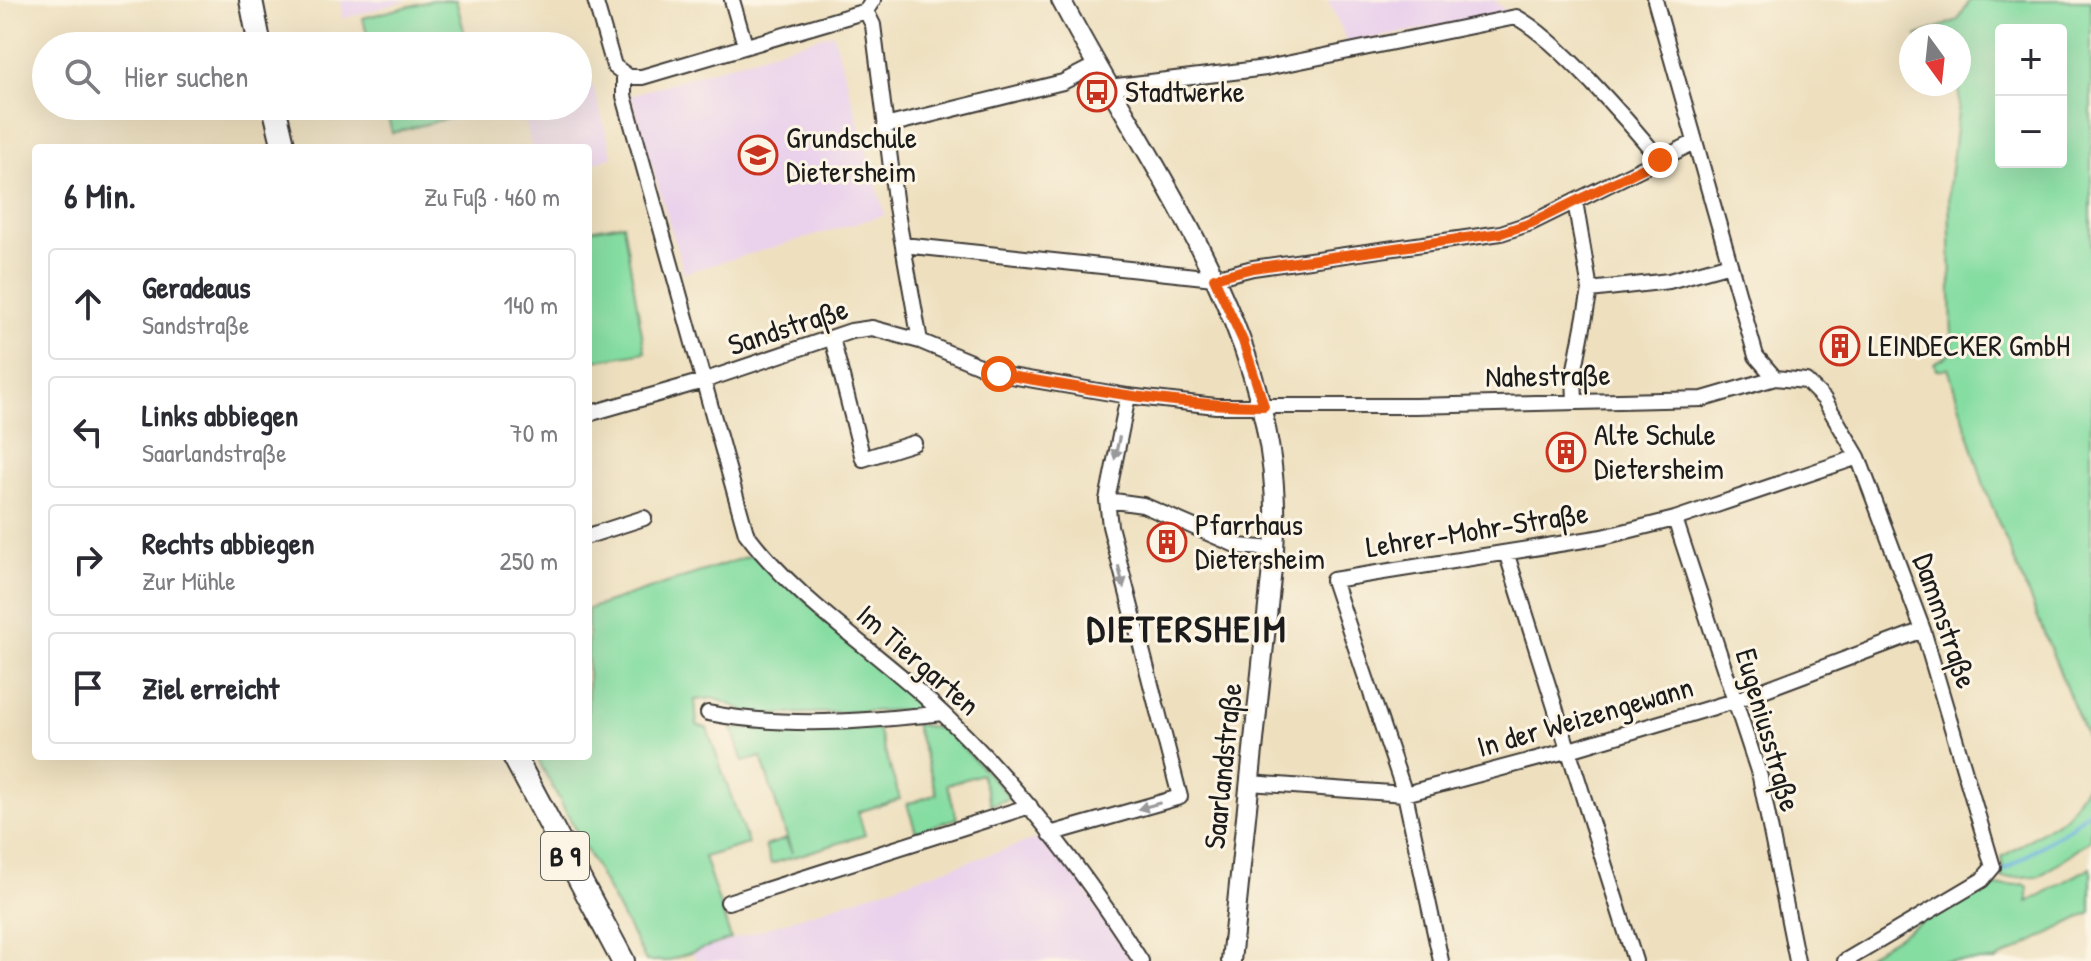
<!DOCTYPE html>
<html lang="de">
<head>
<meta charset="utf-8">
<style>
  body { margin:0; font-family:"Patrick Hand",sans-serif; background:#f2f2f3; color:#2b2b33 }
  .controls { position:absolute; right:24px; top:24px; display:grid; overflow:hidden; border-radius:8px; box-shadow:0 8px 32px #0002 }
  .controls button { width:72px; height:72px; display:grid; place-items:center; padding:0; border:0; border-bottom:2px solid #e1e1e2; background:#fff; color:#2b2b33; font:40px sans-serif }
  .compass { position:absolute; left:1899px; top:24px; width:72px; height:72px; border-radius:50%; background:#fff; box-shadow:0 8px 32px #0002; rotate:165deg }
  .stop { position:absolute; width:24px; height:24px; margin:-18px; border:6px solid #ea580c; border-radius:50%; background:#fff }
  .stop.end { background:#ea580c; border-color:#fff; box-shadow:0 2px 8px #0008 }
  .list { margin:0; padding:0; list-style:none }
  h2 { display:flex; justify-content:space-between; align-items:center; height:104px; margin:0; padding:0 32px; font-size:34px }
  h2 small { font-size:26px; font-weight:400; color:#7c7c81 }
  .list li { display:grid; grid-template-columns:52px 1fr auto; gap:24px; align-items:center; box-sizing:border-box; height:112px; margin:0 16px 16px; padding:0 16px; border:2px solid #e1e1e2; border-radius:8px }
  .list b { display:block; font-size:30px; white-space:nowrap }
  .list p { margin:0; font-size:26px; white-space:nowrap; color:#7c7c81 }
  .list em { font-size:26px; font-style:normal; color:#7c7c81 }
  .icon { flex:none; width:44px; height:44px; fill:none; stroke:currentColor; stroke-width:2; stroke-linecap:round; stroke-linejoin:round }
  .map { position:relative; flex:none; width:2091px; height:961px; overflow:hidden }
  .search { position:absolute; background:#fff; box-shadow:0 8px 32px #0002; left:32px; top:32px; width:560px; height:88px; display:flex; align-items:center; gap:20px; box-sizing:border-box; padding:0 28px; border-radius:44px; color:#7c7c81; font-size:30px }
  .panel { position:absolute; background:#fff; box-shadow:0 8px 32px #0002; left:32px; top:144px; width:560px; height:616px; border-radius:8px }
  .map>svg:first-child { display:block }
</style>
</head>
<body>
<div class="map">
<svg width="2091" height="961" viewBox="0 0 2091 961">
  <rect width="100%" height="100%" fill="#fcf5e5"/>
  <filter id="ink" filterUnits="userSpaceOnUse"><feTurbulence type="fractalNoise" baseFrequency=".0125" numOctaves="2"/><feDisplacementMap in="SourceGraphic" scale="16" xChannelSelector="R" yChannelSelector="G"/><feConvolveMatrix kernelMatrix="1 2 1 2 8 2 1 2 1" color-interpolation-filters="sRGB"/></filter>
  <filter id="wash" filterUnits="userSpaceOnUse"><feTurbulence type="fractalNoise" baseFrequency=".006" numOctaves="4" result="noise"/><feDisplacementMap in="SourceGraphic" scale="32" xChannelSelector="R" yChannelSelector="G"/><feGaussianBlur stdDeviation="1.8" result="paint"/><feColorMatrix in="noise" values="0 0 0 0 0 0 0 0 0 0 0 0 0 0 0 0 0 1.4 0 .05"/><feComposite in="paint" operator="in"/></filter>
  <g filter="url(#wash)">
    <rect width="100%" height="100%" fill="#eee0bf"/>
    <path fill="#ead1ec" d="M341,0H408L342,19Z
      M1328,0H1494L1508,13L1348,43Z
      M833,33L885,215L684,273L631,95Z
      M593,86L613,157L588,164V148H532L521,106H578V90Z
      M1042,837L1068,863L1132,961H696L692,953Z"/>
    <path fill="#85dda2" stroke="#507c5f" stroke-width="2" fill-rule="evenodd" d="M433,0H456L468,46H370L363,18Z
      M1970,0H2091V748L1985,489L1948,368L1936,370L1934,363L1949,355L1952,348L1949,186L1959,104V36H1916L1958,20ZM2061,30V162H2001V30Z
      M385,106H483L484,109L392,133Z
      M623,224L645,352L588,362V230Z
      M752,555L934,709L756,715L714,698L695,700L697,725L707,728L748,844L704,857L731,939L667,961H646L536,756H588V609Z
      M915,724L946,730L1011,798L991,805L981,774L947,785L957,818L916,832L907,804L937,794Z
      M732,729H878L900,799L858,812L865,835L771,864L765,846L786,839L792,853L761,757L743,762Z
      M2091,778L2090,840L2040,876L2003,878L2000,874L2004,870L2002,857L2066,816Z
      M2091,867V912L1995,961H1858L1969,893L1984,887L2024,884L2028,887V902Z"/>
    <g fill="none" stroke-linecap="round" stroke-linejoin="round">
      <path stroke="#63b1dd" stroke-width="4" d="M2004,870L2071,827L2091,809"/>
    </g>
  </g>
  <g filter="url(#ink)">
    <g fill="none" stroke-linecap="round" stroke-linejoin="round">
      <g stroke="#3c3934" stroke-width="18">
        <path id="minor" d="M595,0L614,66L629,77H642L866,11
          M732,0L745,45
          M873,0L866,11L873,25L896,207L920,341
          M1655,0L1756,356L1775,378
          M624,75V96L746,533C795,598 865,643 925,697C1010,774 1080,865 1141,961
          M1109,87L1266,68L1516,17C1557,39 1629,122 1660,160
          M885,126L1063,82L1096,65
          M903,245L1214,278L1253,268L1501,233L1531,223L1695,142
          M1590,290L1669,281L1730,264
          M832,338L863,459L914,443
          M1575,402L1574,374L1590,290L1575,201
          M588,414L703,381L851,331L872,328L920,341L999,374L1128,396L1216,406H1415L1703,399L1775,378L1806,381L1824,399L1858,457L1923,630L1993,867L1982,880L1845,961
          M1107,500L1143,505L1238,546L1274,549
          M1675,519L1760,777L1797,961
          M588,536L644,518
          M1507,555L1635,961
          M708,713C786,728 864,722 942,713
          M1249,783L1405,794L1566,751L1734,701L1923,630
          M1050,834L1180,797L1110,526L1107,500L1128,396
          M728,902L1030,806
          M1441,961L1405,794L1333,580L1603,537L1675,519L1858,457"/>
      </g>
      <g stroke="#3c3934" stroke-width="22">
        <path id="secondary" d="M1061,0C1151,172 1290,346 1274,549L1231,961"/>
      </g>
      <g stroke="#3c3934" stroke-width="26">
        <path id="trunk" d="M251,0L260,46
          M274,106L284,148
          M514,756L623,961"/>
      </g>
      <use href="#minor" stroke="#fff" stroke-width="14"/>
      <use href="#secondary" stroke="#fff" stroke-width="18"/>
      <use href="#trunk" stroke="#fff" stroke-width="22"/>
    </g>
    <defs><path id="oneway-solid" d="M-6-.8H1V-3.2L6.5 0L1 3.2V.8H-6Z" transform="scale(2)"/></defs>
    <g fill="#999">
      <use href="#oneway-solid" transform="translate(1117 448) rotate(102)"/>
      <use href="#oneway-solid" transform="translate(1121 577) rotate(77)"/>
      <use href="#oneway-solid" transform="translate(1149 806) rotate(164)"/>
    </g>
  </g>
  <g fill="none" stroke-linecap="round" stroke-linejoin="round" filter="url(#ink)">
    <path stroke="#ea580c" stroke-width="10" d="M999,374C1087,389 1174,406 1264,406L1243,341L1214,278L1253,268L1501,233L1531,223L1660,160"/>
  </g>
  <defs>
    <g id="bus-ring" transform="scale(2)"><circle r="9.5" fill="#fcf5e5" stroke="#c8321e" stroke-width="1.5"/><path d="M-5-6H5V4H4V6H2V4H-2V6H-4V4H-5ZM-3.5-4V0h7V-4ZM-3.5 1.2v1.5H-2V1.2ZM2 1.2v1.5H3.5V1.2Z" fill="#c8321e"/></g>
    <g id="school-ring" transform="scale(2)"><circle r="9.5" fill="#fcf5e5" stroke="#c8321e" stroke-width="1.5"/><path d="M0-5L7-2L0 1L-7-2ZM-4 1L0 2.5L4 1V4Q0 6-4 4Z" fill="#c8321e"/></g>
    <g id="building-ring" transform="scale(2)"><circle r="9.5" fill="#fcf5e5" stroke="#c8321e" stroke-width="1.5"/><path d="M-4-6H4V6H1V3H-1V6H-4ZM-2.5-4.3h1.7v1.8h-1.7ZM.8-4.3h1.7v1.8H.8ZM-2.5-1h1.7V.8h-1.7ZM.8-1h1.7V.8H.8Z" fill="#c8321e"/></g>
  </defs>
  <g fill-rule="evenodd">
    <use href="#bus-ring" x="1097" y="92"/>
    <use href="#school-ring" x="758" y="155"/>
    <use href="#building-ring" x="1840" y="346"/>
    <use href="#building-ring" x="1566" y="452"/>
    <use href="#building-ring" x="1167" y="542"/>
  </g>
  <g text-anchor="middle" stroke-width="6" stroke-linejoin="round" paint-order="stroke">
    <rect fill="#fcf5e5" stroke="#5f5d58" stroke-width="2" x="541" y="832" width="48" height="48" rx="6"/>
    <g font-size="28" font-weight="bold" fill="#1c1c1c">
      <text x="565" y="866">B 9</text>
    </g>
    <g font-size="30" fill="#1c1c1c" stroke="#fcf5e5" text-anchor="start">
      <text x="1125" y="102">Stadtwerke</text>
      <text x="786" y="148">Grundschule<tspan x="786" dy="34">Dietersheim</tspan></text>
      <text x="1868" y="356">LEINDECKER GmbH</text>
      <text x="1594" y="445">Alte Schule<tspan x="1594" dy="34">Dietersheim</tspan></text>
      <text x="1195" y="535">Pfarrhaus<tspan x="1195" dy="34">Dietersheim</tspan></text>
    </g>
    <g font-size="30" fill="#1c1c1c" stroke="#fcf5e5">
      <text transform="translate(788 327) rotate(-18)" y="10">Sandstraße</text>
      <text transform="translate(1548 376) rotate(-1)" y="10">Nahestraße</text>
      <text transform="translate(1477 530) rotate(-9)" y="10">Lehrer-Mohr-Straße</text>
      <text transform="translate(1945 621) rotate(71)" y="10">Dammstraße</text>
      <text transform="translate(918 660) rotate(41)" y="10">Im Tiergarten</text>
      <text transform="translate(1585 717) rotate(-16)" y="10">In der Weizengewann</text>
      <text transform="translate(1768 730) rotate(74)" y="10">Eugeniusstraße</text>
      <text transform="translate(1223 766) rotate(-84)" y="10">Saarlandstraße</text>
    </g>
    <g font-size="38" font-weight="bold" letter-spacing="2" fill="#1c1c1c" stroke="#fcf5e5">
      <text x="1187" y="642">DIETERSHEIM</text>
    </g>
  </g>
</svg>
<div class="controls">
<button>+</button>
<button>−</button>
</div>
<svg class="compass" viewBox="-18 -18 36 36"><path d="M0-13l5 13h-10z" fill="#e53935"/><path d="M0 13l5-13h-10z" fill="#7c7c81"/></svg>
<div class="stop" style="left:999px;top:374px"></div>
<div class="stop end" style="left:1660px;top:160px"></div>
<div class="search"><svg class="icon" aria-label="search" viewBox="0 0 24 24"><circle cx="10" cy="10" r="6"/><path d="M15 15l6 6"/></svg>Hier suchen</div>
<section class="panel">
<h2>6 Min.<small>Zu Fuß · 460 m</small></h2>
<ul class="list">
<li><svg class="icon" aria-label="ahead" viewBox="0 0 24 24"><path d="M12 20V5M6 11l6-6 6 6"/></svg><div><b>Geradeaus</b><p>Sandstraße</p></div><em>140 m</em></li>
<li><svg class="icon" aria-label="left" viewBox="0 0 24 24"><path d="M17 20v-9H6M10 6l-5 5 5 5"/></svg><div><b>Links abbiegen</b><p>Saarlandstraße</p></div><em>70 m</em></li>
<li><svg class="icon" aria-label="right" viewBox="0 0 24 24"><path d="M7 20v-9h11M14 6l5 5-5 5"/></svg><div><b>Rechts abbiegen</b><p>Zur Mühle</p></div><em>250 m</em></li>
<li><svg class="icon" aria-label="arrive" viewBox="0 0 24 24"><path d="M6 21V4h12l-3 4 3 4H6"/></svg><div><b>Ziel erreicht</b></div></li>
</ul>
</section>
</div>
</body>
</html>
